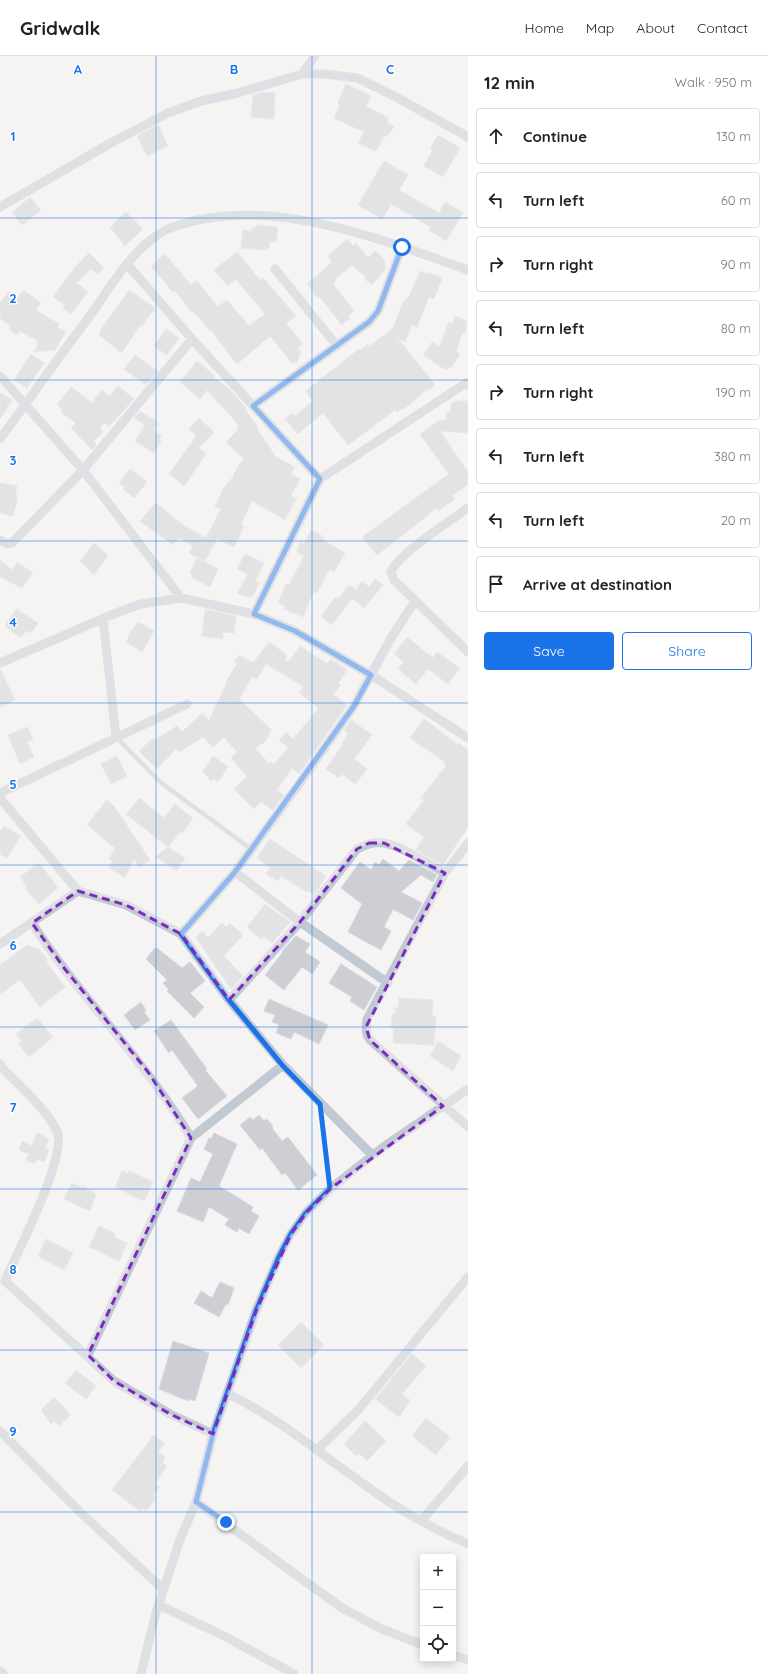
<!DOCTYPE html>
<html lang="en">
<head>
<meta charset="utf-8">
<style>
  body { margin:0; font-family:Quicksand,sans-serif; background:#f6f6f6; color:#222 }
  .controls { position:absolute; right:12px; bottom:12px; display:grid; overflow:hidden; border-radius:4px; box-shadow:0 2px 10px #0003 }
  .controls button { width:36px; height:36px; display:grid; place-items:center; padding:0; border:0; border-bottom:1px solid #e0e0e0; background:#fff; color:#222; font:20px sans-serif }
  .stop { position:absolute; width:12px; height:12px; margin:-9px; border:3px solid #1a73e8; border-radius:50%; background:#fff }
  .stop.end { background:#1a73e8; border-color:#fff; box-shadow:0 1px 4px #0008 }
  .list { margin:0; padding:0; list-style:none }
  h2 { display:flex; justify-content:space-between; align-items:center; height:52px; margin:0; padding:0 16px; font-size:17px }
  h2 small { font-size:13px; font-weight:400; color:#767676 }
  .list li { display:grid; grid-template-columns:26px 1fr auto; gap:12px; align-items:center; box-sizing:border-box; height:56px; margin:0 8px 8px; padding:0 8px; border:1px solid #e0e0e0; border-radius:4px }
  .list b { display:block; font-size:15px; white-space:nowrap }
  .list em { font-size:13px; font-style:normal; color:#767676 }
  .actions { display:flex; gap:8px; padding:12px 16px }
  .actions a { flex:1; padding:9px 0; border:1px solid #1a73e8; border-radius:4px; text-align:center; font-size:14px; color:#1a73e8 }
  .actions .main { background:#1a73e8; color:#fff }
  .icon { flex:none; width:22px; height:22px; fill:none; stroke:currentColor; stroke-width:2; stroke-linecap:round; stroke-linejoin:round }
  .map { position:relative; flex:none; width:468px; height:1618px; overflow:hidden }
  header { display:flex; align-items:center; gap:24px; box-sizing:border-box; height:56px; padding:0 20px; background:#fff; border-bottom:1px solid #e0e0e0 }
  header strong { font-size:19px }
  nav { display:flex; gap:22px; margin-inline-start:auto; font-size:14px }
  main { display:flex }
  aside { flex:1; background:#fff }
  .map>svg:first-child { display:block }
</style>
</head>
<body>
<header>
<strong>Gridwalk</strong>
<nav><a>Home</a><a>Map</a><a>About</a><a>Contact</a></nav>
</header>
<main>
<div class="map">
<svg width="468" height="1618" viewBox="0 0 468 1618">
  <rect width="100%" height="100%" fill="#f5f3f3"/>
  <path fill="#cdcfd5" stroke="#d7d9de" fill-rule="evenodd" d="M346,28L371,40L366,50L389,62L387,67L394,71L389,78L384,81L376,95L358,87L364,76L334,62L340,49L338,48L339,44Z
    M261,36L275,37L274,63L251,61L253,39Z
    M158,69L168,90L147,100L137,80Z
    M438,79L460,92L443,121L424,110L433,94L430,92Z
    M384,105L408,119L399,134L439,157L445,146L463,157L446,185L429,174L431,171L391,148L382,163L358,149Z
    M30,141L41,154L22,169L12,157Z
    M126,156L143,173L125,190L110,171Z
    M256,169L278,171L276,186H270L269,193L266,192V194L241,192L243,174L251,175L252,172H255Z
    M348,183L353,190L356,187L368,202L375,195L384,203L386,212L372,229L365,223L366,221L352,209L334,224L336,226L333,228L354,255L348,260L350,262L342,269L319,240L317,241L307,228L332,206L327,200Z
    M237,196L260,224L263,222L296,260L286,267L303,288L298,292L301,296L297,306L292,307L270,280L237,308L210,273L209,274L197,259L190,254L175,235L173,236L151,210L165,198L191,229L197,225L218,251L227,244L249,270L265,258L236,223L228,230L214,214Z
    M89,197L104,212L97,218L91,213L77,227L88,236L71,258L63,252L65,249L53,241L76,210Z
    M420,215L429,219V217L442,222L434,243L429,241L417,271L412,269L405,286L396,280L435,329L428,335L427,333L404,353L402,352L397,356L395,354L348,389L323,357L298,378L285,363L293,357L295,360L313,345L306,336L307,334L359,293L360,294L368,288L370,290L393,272L402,249L406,242L408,243Z
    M23,234L41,247L36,254L59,268L57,271L66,276L55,294L33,296L38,289L36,288L38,285L20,275L17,279L9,273L11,270L0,262V247L8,236L17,243Z
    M129,234L155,252L141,271L139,270L122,297L99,279L101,277L99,276Z
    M455,260L467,265L465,269L468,270L464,278H462L456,295L460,298L451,312L448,311L446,314L423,299L432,286L439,291L449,266L452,268Z
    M166,273L179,282L167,299L154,290Z
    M31,298L44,307L27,332L14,324Z
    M135,299L158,315L146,329L124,313Z
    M197,305L215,320L213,321L229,333L246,352L245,354L258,371L257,373L276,401L295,411L291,418L300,423L291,440L296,443L285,464L252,445L241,468L244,470L234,491L217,483L205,505L189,497L193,490L179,482L173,489L140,465L156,447L183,469L206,482L221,453L215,450L225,430L234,420L233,418L237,414L236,413L244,403L226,386L238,374L236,372L239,369L207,334L200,343L180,326Z
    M118,330L134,343L109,370L104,367L100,373L103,376L94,385L96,389L92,394L71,372L76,367L61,356L63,354L57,349L71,331L92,347L102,334L110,340Z
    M0,337L12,344L0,363Z
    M455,345H468V377L440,375L468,416V428L452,440L455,443L438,455L437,452L377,499L362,481L449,418L420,378L440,364L446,365V356H451V348Z
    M140,355L158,366L153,374L161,379L159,383L161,385L154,397L135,385L145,369L134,362Z
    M199,362L214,376L199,392L206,398L184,430L169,418L196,381L194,379L195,378L189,373Z
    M130,413L147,426L134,442L123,433L125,431L119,427Z
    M0,427L17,430L15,441H18L13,460L0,457Z
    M311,474L324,481L323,483L326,486L345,497L334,516L329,514L317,537L314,535L303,561L284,553L285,550L278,547L286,528L289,529L304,500L296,495L301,486L304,488Z
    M94,487L108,499L94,519L80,505Z
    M245,498L264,507L255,525L259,527L252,541L237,538L248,518L237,513Z
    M197,502L218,513L210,531L191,521L192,518L190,517Z
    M0,504L12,514L17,506L33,517L22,532L0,521Z
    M375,523L383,529L364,552L352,542L332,569L321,560L335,541L338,543L349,529L356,534L362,525L369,531Z
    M16,553L38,567L33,575L31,574L29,577L26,575L20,581L5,570Z
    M205,553L236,560L234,577L223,576V583L202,580Z
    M138,566L154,575L142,596L126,586L129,581L128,580Z
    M407,581L433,602L437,596L460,612L448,628L428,613L416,628L398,613L404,606L394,598Z
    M269,586L287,599L285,604L288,606L300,590L327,608L331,603L347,614L338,627L341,629L333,638L347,649L299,718L292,712L277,734L284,739L273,754L261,746L254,753L234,733L247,720L231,702L237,696L224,681L213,691L203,681L179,696L176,693L157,713L139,695L153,682L155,684L177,670L182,676L202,657L209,664L227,627L226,626L237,608L234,606L239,599L253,607ZM266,608L304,631L299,637L319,652L293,683L286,676L279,684L288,692L274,708L271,706L269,708L255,692L266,685L271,673L239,643L252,621L257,623Z
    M0,613L15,644L0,651Z
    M424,663L458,689L459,687L468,694V771L443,809L416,794L424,781L406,768L424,744L421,742L446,710L444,708L445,706L410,682Z
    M351,664L372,679L354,703L367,713L355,728L342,718L339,722L326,713L343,688L342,687L348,678L344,675Z
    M27,671L33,683L27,686L34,701L20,708L8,679Z
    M117,700L127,720L111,728L101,708Z
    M213,700L228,711L218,726L214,723L211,725L203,715Z
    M139,742L164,762L175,748L193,762L182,778L180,776L168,791L126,758Z
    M107,744L114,750L150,804L139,811L134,803L125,821L109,812L113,805L109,803L115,792L87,769Z
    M4,770L21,780L7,802L0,798V776Z
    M270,783L326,820L314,839L307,834L306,836L281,820L278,825L266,818L270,812L257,802Z
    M168,791L185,802L177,815L156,801Z
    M383,803L399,815L409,804L437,819L433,826L421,819L401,836L422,847L413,864L393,853L384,871L391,875L381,894L348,876L362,848L341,832L360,806L371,814L375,806L379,809Z
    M39,807L58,832L39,848L25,832L27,830L20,821Z
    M265,848L290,866L272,887L263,880L261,883L247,871Z
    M222,867L226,871L230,867L243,879L224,900L243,920L231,933L196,882L202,875L208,882Z
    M296,880L310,888L305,896L320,906L312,918L302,911L284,934L265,919L283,896L282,895Z
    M27,889L39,893L48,904L46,906L65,931L40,951L20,924L0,938V909Z
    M155,892H157L182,912L190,906L205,925L190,937L204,951L194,962L167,935L169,934L163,927L167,924L146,903Z
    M341,908L377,931L364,954L350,945L352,941L329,927Z
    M399,942L433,944L432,960H436L434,989L393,987L394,972H391L392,958H395V951L398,952Z
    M269,943L328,969L319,988L294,976L291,983L276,977L279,969L272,966L275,959L264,955Z
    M141,946L146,954L144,956L150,964L135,974L124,959Z
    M37,962L53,981L29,1001L18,988L22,985L16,978Z
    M171,964L207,1013L205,1014L227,1040L198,1063L182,1042L198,1030L172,994L169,997L154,975Z
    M438,985L461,1000L453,1015L430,1000Z
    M259,1059L264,1065L267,1063L273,1070L272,1072L282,1085L288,1081L317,1119L298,1134L285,1117L282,1119L262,1092L260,1094L240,1069L250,1061L253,1064Z
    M37,1077L49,1083L45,1092L49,1094L44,1106L37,1103L34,1108L26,1104L29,1098L19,1094L22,1085L32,1090Z
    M214,1077L237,1088L219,1130L253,1151L251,1155L259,1160L249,1178L239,1172L237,1176L225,1169L229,1163L209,1151L203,1166L177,1155L191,1122L200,1126L213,1098L204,1093L209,1082L211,1083Z
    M122,1115L128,1118L129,1115L153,1126L144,1145L115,1131Z
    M72,1127L81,1132L82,1129L96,1138L90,1155L64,1143Z
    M99,1170L116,1178L114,1181L127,1187L119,1205L89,1191Z
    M46,1183L73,1197L64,1214L38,1200Z
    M220,1226L234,1232L228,1249L226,1248L219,1261L194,1247L201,1235L212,1242Z
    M301,1266L324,1289L301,1312L278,1289Z
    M173,1285L209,1297L195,1345L189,1343L188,1345L159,1333Z
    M412,1298L426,1310L402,1338L410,1344L399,1361L375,1343Z
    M76,1314L96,1330L86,1343L65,1327Z
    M54,1341L71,1359L59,1370L54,1365L51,1368L41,1354Z
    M426,1362L450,1381L436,1399L412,1380Z
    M365,1365L386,1385L367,1405L360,1398L355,1399L344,1388Z
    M154,1379L165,1388L158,1396L165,1401L162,1406L167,1410L155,1428L159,1431L153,1439L156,1442L146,1455L142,1452L140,1455L112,1434Z"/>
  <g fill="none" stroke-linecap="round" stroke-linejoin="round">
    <path stroke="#7ad0a6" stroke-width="2" stroke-dasharray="3 2" stroke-linecap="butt" d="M322,1063L329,1122"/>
    <path stroke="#c1cad2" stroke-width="4.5" d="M116,681L160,726L251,793"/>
    <path stroke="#c1cad2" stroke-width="9" d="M302,18L315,0
      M0,151L109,88L168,57L201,45L238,37L302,18H325L357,22L396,41L468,81
      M127,208L192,283L320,423
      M275,213L337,290
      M0,320L83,414L181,542
      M253,350L369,266L378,255L402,191
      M0,383C30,342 59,301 89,261C109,233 128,200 156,180C168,171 185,167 198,164C287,145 385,185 468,214
      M468,452C450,465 399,497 391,516L394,524L468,596
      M0,484L7,488L12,487L83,414L192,283
      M254,558L320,423L466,327L468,329
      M103,563L116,681
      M0,607L116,557L141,548L181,542L254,558L295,575L371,619L468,682
      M0,737L187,648
      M0,742L78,835L126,849L181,878L229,944L283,1009L372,1099
      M468,787L445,817L367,963C366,972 365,977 370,984L468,1071
      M235,816L300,866L388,927
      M32,867C80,942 146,1005 191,1082L88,1299
      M181,878L235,816L302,724L354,650L391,582L415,545
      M0,888L78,835
      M229,944L300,866L357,793C365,789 374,785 384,787C402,790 428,808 445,817
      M0,1008L3,1013C20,1030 46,1053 57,1075C68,1099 17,1197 5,1225L114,1325L170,1358L213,1378
      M191,1082L283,1009
      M228,1338C281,1363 324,1401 372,1434C402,1456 434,1473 468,1488
      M0,1375L81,1457L164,1534
      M317,1394L359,1353L468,1221
      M196,1446L342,1552L382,1573L423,1589
      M421,1465L468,1410
      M159,1549L226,1581L294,1618
      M453,1599L468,1604
      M0,1615L3,1618
      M141,1618L155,1560L179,1486L196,1446L213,1378L256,1255L279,1201L291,1178L306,1157L330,1133L382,1092L468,1033"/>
  </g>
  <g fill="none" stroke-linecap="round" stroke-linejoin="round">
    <path stroke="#1a73e8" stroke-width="5" d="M226,1466L196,1446L213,1378L256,1255L279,1201L291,1178L306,1157L330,1133L320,1048L283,1010L229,944L181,878L235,816L354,650L371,619L295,575L254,558L320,423L253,350L369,266L378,255L402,191"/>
  </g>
  <path d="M0 0H468V1618H0ZM369,787H384L445,817L366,971L370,984L443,1050L330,1133L306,1157L291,1178L256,1255L213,1378L170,1358L114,1325L88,1299L191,1082L148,1016L64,912L32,867L78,835L126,849L181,878L229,944L300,866L357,793Z" fill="#f5f3f3" fill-opacity=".55" fill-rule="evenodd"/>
  <path fill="none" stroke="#7b2cbf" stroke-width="3" stroke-dasharray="8 5" stroke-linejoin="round" d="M369,787H384L445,817L366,971L370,984L443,1050L330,1133L306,1157L291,1178L256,1255L213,1378L170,1358L114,1325L88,1299L191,1082L148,1016L64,912L32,867L78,835L126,849L181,878L229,944L300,866L357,793Z"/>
  <path fill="none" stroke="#1a73e8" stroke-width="1" stroke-opacity="0.55" d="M156,0V1618M312,0V1618M0,162H468M0,324H468M0,485H468M0,647H468M0,809H468M0,971H468M0,1133H468M0,1294H468M0,1456H468"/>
  <g font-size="13" text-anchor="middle" font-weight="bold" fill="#1a73e8" stroke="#fff" stroke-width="3" stroke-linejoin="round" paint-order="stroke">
    <text x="78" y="18">A</text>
    <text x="234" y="18">B</text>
    <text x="390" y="18">C</text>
    <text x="13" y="85">1</text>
    <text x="13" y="247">2</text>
    <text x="13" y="409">3</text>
    <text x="13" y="571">4</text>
    <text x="13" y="733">5</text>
    <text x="13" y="894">6</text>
    <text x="13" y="1056">7</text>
    <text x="13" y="1218">8</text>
    <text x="13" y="1380">9</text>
  </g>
</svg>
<div class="controls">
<button>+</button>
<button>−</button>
<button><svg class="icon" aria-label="locate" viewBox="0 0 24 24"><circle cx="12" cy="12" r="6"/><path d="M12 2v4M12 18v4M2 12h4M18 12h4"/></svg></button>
</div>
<div class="stop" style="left:402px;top:191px"></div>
<div class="stop end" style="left:226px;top:1466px"></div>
</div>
<aside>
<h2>12 min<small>Walk · 950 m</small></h2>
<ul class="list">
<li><svg class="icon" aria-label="ahead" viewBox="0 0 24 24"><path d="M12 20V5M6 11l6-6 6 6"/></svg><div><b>Continue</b></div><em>130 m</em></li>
<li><svg class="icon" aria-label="left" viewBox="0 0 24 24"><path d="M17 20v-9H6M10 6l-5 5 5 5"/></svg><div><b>Turn left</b></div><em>60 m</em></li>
<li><svg class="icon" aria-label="right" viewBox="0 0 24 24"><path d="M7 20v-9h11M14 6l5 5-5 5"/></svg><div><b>Turn right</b></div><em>90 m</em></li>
<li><svg class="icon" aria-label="left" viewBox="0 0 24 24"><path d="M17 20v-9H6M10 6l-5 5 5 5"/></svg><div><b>Turn left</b></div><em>80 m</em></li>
<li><svg class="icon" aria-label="right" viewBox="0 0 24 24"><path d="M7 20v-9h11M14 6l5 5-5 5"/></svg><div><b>Turn right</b></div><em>190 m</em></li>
<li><svg class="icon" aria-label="left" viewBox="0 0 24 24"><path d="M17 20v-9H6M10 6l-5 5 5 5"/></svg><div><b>Turn left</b></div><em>380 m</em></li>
<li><svg class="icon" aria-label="left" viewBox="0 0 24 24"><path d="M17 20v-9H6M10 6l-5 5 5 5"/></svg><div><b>Turn left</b></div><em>20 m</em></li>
<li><svg class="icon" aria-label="arrive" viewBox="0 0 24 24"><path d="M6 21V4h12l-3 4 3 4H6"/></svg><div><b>Arrive at destination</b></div></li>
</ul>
<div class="actions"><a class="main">Save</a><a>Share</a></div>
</aside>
</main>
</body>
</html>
